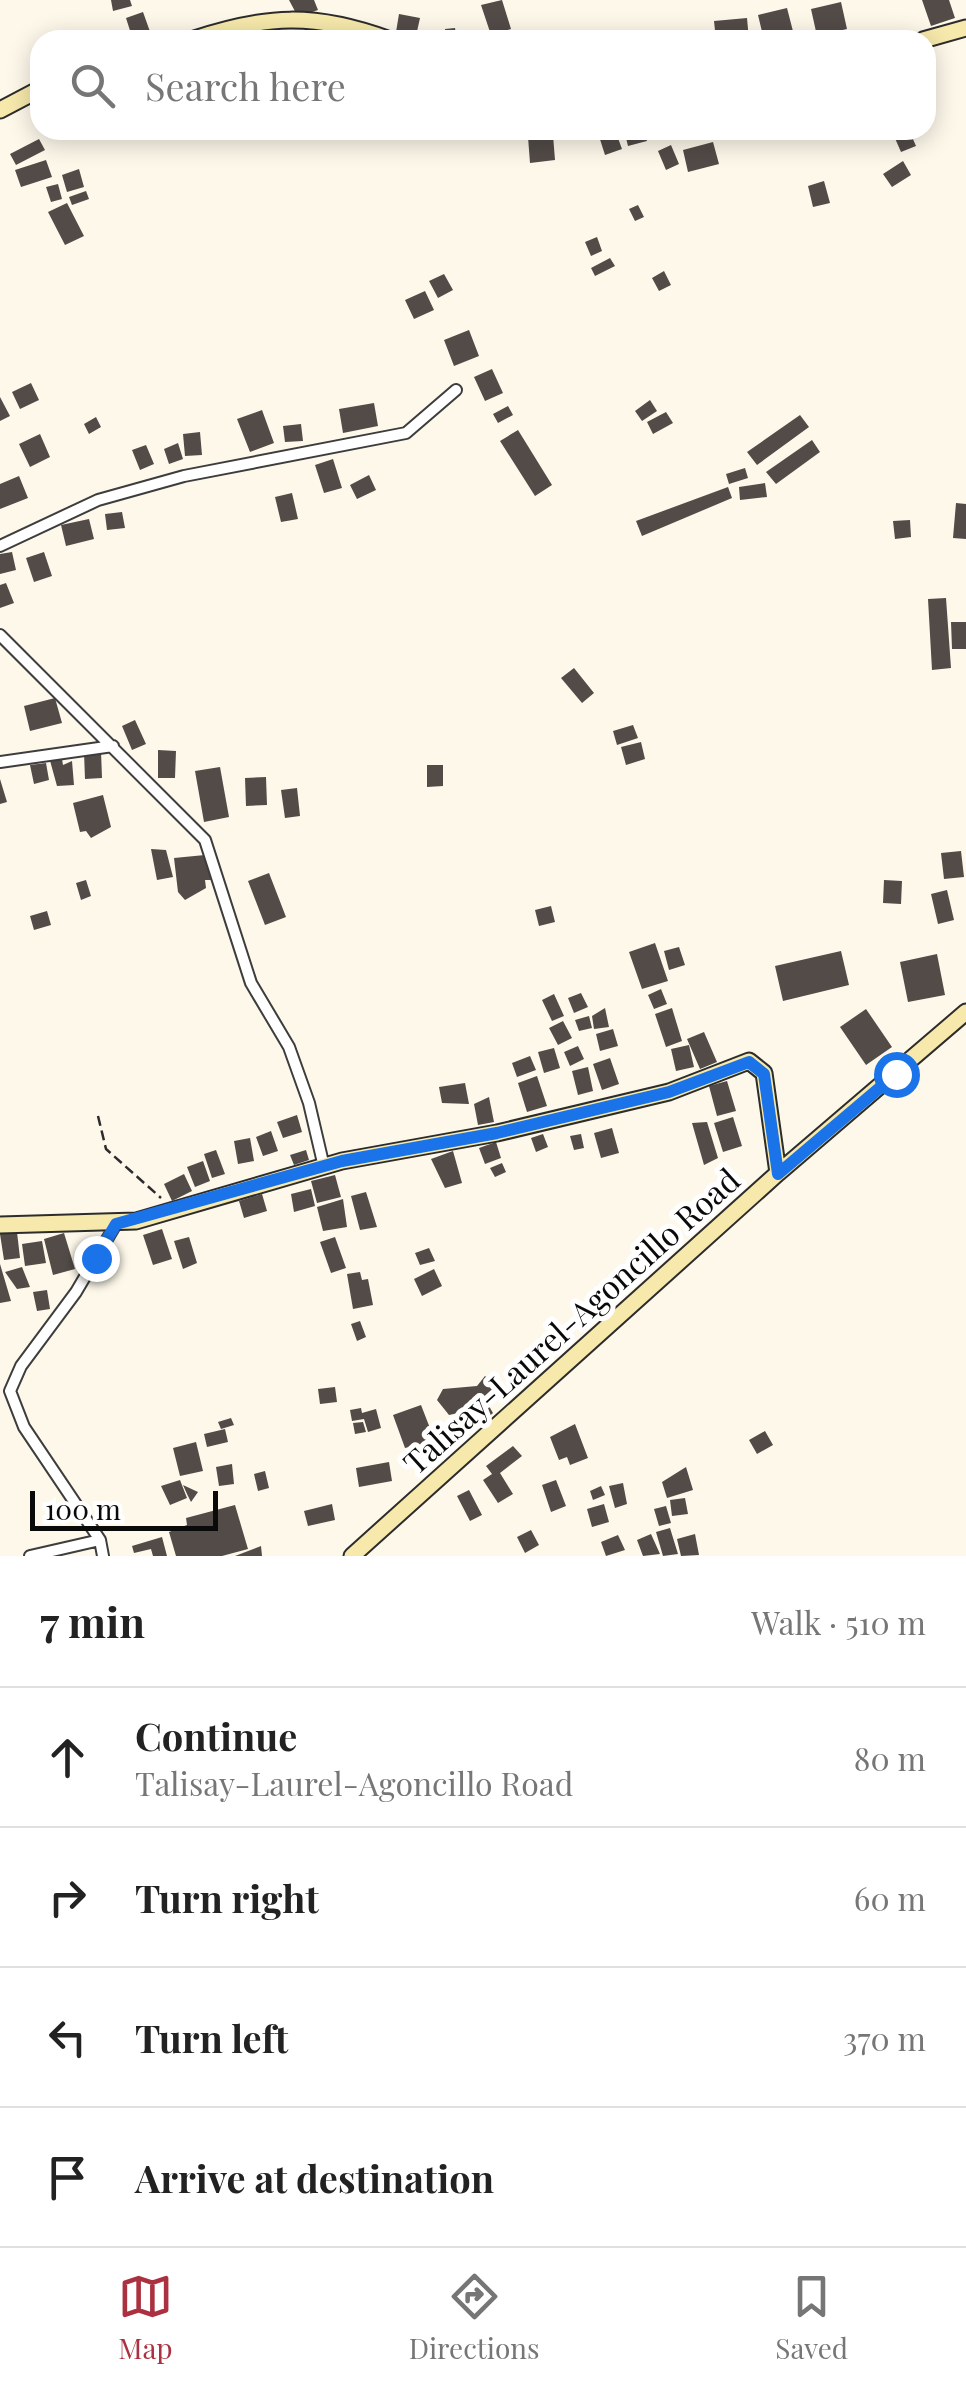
<!DOCTYPE html>
<html lang="en">
<head>
<meta charset="utf-8">
<style>
  body { margin:0; font-family:"Playfair Display",serif; background:#f2f2f2; color:#222 }
  .scale { position:absolute; left:30px; bottom:25px; width:188px; box-sizing:border-box; padding-left:10px; border:5px solid #0a0a0a; border-top:0; font-size:28px; line-height:35px; white-space:nowrap; color:#0a0a0a; -webkit-text-stroke:8px #fff; paint-order:stroke }
  .stop { position:absolute; width:30px; height:30px; margin:-22px; border:8px solid #1a73e8; border-radius:50%; background:#fff }
  .stop.end { background:#1a73e8; border-color:#fff; box-shadow:0 2px 10px #0008 }
  .list { margin:0; padding:0; list-style:none }
  h2 { display:flex; justify-content:space-between; align-items:center; height:130px; margin:0; padding:0 40px; font-size:42px }
  h2 small { font-size:32px; font-weight:400; color:#767676 }
  .list li { display:grid; grid-template-columns:65px 1fr auto; gap:30px; align-items:center; box-sizing:border-box; height:140px; padding:0 40px; border-top:2px solid #e0e0e0 }
  .list b { display:block; font-size:38px; white-space:nowrap }
  .list p { margin:0; font-size:32px; white-space:nowrap; color:#767676 }
  .list em { font-size:32px; font-style:normal; color:#767676 }
  .icon { flex:none; width:55px; height:55px; fill:none; stroke:currentColor; stroke-width:2; stroke-linecap:round; stroke-linejoin:round }
  .map { position:relative; flex:none; width:966px; height:1556px; overflow:hidden }
  .search { position:absolute; background:#fff; box-shadow:0 5px 25px #0003; left:30px; right:30px; top:30px; height:110px; display:flex; align-items:center; gap:25px; box-sizing:border-box; padding:0 35px; border-radius:30px; color:#767676; font-size:38px }
  .sheet { height:690px; background:#fff }
  nav { display:flex; justify-content:space-around; align-items:center; box-sizing:border-box; height:140px; border-top:2px solid #e0e0e0; background:#fff; font-size:28px; color:#767676 }
  nav a { display:grid; justify-items:center; gap:5px }
  nav .on { color:#ac3140 }
  .map>svg:first-child { display:block }
</style>
</head>
<body>
<div class="map">
<svg width="966" height="1556" viewBox="0 0 966 1556">
  <rect width="100%" height="100%" fill="#fdf8ea"/>
  <path fill="#524b48" d="M111,0H130L132,6L113,11Z
    M289,0H314L318,10L298,17Z
    M502,0L511,29L491,35L481,5Z
    M922,0H949L955,18L931,26Z
    M841,2L847,29L817,36L811,9Z
    M787,8L795,39L764,40L758,15Z
    M143,12L153,40H133L126,18Z
    M399,14L420,18L416,36L396,32Z
    M747,18L749,40H716L714,21Z
    M455,28L457,40H446L445,29Z
    M481,31L483,40H467L466,33Z
    M932,64L936,83L926,86V65Z
    M597,130H615L622,149L605,155Z
    M624,130H644L647,141L628,146Z
    M909,130L916,146L901,152L894,136Z
    M553,135L555,160L530,163L528,137Z
    M39,139L45,150L16,165L10,154Z
    M713,142L719,164L688,172L683,150Z
    M671,145L679,164L666,170L658,151Z
    M46,160L52,177L21,187L15,170Z
    M903,161L911,175L892,187L883,174Z
    M79,169L84,187L67,192L62,175Z
    M824,181L830,203L813,207L808,186Z
    M58,184L62,199L51,202L46,187Z
    M86,191L89,199L72,205L69,197Z
    M67,203L84,236L65,245L48,212Z
    M638,205L644,217L635,221L629,209Z
    M597,237L602,251L591,256L585,242Z
    M610,258L615,266L595,276L591,268Z
    M664,271L671,285L659,291L652,278Z
    M444,274L453,290L438,298L429,281Z
    M425,291L434,310L414,319L405,300Z
    M469,330L479,356L454,366L444,340Z
    M492,369L503,393L485,401L474,377Z
    M31,383L39,400L20,409L12,392Z
    M0,397L10,416L0,421Z
    M650,400L657,411L642,421L635,411Z
    M374,403L378,426L343,433L339,409Z
    M508,406L513,415L498,423L493,414Z
    M262,410L274,443L250,452L237,419Z
    M666,412L673,423L653,434L647,422Z
    M800,415L809,427L757,465L747,452Z
    M96,417L101,427L89,434L84,424Z
    M301,424L303,441L285,442L283,426Z
    M518,430L552,485L535,496L500,441Z
    M200,432L202,455L185,456L183,434Z
    M40,434L50,457L30,467L19,444Z
    M812,440L820,452L776,484L766,472Z
    M178,443L183,459L169,464L164,449Z
    M146,445L154,464L140,470L132,450Z
    M333,459L342,488L324,493L315,465Z
    M745,468L748,478L729,484L726,474Z
    M369,475L376,490L357,499L350,485Z
    M19,476L28,498L0,509V484Z
    M765,483L767,497L740,500L739,487Z
    M728,487L732,498L642,536L636,521Z
    M292,493L298,519L281,522L275,497Z
    M956,503L966,504V539L953,538Z
    M122,512L125,528L107,530L105,514Z
    M89,519L94,539L66,546L61,525Z
    M910,520L911,537L895,539L893,521Z
    M12,552L16,570L0,574V554Z
    M44,552L52,576L34,582L26,558Z
    M6,583L14,603L0,608V585Z
    M946,598L951,668L932,670L928,599Z
    M951,622H966V649H952Z
    M574,668L594,693L582,703L561,678Z
    M55,698L62,723L30,731L24,706Z
    M135,720L146,744L132,750L122,726Z
    M633,725L638,738L617,745L613,731Z
    M641,742L645,759L626,765L621,747Z
    M158,750L176,751L175,778H158Z
    M101,751L102,778L85,779L84,752Z
    M49,757L62,759L63,765L72,761L74,785L57,786Z
    M46,763L49,780L34,784L30,765Z
    M427,765H443V786L427,787Z
    M220,767L229,817L204,822L195,771Z
    M266,777L267,805L246,806L245,778Z
    M0,779L7,802L0,804Z
    M297,788L300,816L285,818L281,790Z
    M103,795L111,827L91,838L86,831L80,832L73,803Z
    M151,849L166,850L173,877L157,880Z
    M961,851L964,877L944,879L941,853Z
    M205,855L211,880H205L206,888L185,900L178,892L174,858Z
    M269,873L286,917L265,925L248,881Z
    M86,880L91,896L81,900L76,883Z
    M884,880L902,881L901,904L883,903Z
    M947,890L954,920L938,924L931,894Z
    M551,906L555,922L539,926L535,910Z
    M47,911L51,925L34,930L30,916Z
    M655,943L668,981L642,989L629,952Z
    M679,947L685,965L669,970L664,951Z
    M841,951L849,985L783,1001L775,966Z
    M937,954L945,995L908,1002L900,962Z
    M661,989L667,1004L654,1009L648,995Z
    M581,993L588,1007L574,1013L568,998Z
    M554,994L564,1016L552,1021L542,1000Z
    M605,1008L609,1027L594,1029L592,1016Z
    M672,1008L682,1041L666,1047L655,1014Z
    M866,1009L892,1047L866,1065L840,1027Z
    M589,1016L592,1028L579,1031L575,1020Z
    M563,1021L572,1038L558,1045L549,1028Z
    M613,1029L618,1046L600,1051L596,1034Z
    M704,1032L717,1062L700,1069L687,1039Z
    M689,1045L694,1067L676,1071L671,1049Z
    M578,1046L584,1059L570,1066L564,1052Z
    M554,1048L560,1068L544,1073L538,1052Z
    M530,1056L536,1070L517,1077L512,1063Z
    M610,1058L619,1084L602,1090L593,1064Z
    M588,1067L593,1091L578,1095L572,1071Z
    M537,1076L547,1106L527,1112L518,1083Z
    M727,1081L736,1111L717,1116L709,1086Z
    M465,1083L469,1104L442,1103L439,1087Z
    M489,1097L494,1122L478,1125L474,1104Z
    M297,1115L302,1132L283,1138L277,1122Z
    M733,1117L742,1146L723,1152L714,1123Z
    M707,1122L718,1158L704,1165L692,1123Z
    M612,1128L619,1153L601,1158L594,1133Z
    M271,1131L278,1151L263,1156L256,1137Z
    M543,1134L548,1147L536,1152L531,1138Z
    M581,1134L584,1148L574,1150L570,1136Z
    M250,1138L254,1161L238,1164L234,1141Z
    M496,1142L501,1158L485,1164L479,1148Z
    M216,1150L225,1174L212,1178L204,1154Z
    M306,1150L309,1160L294,1165L290,1155Z
    M453,1151L462,1183L445,1188L431,1159Z
    M203,1161L210,1181L195,1187L187,1167Z
    M502,1163L506,1172L495,1177L490,1168Z
    M184,1174L192,1191L172,1201L164,1184Z
    M335,1175L341,1197L317,1203L311,1181Z
    M311,1189L315,1206L294,1212L291,1194Z
    M366,1192L377,1227L360,1230L351,1196Z
    M262,1194L267,1211L244,1218L239,1201Z
    M343,1199L347,1227L323,1231L317,1207Z
    M162,1229L172,1259L153,1265L143,1235Z
    M17,1232L20,1258L4,1260L0,1234Z
    M64,1233L75,1269L53,1275L44,1239Z
    M189,1237L197,1263L183,1269L174,1241Z
    M335,1237L346,1268L331,1273L320,1242Z
    M42,1241L46,1263L25,1266L22,1244Z
    M429,1248L435,1261L420,1265L415,1253Z
    M0,1264L11,1301L0,1303Z
    M22,1267L30,1287L17,1289L5,1272Z
    M434,1269L442,1286L422,1296L414,1279Z
    M360,1272L362,1280L368,1279L373,1305L353,1309L347,1274Z
    M47,1290L50,1309L37,1311L33,1292Z
    M360,1321L366,1337L357,1341L351,1324Z
    M485,1376L491,1381V1389L496,1386L498,1390L486,1401L493,1413L477,1427L473,1421L466,1424L458,1413L449,1415L437,1400L443,1389L477,1386Z
    M335,1387L337,1402L320,1404L318,1389Z
    M421,1405L435,1441L405,1448L393,1415Z
    M361,1408L362,1413L376,1409L381,1428L368,1432L364,1419L352,1421L350,1410Z
    M231,1418L234,1425L221,1429L218,1422Z
    M363,1422L366,1432L355,1434L353,1423Z
    M575,1424L588,1458L570,1465L567,1457L559,1460L550,1437Z
    M225,1429L228,1442L207,1447L204,1434Z
    M765,1431L773,1445L757,1454L749,1440Z
    M196,1442L203,1471L180,1476L173,1448Z
    M513,1446L522,1456L500,1473L513,1494L498,1503L483,1480L492,1474L486,1466Z
    M389,1462L392,1481L359,1487L356,1468Z
    M232,1464L234,1484L219,1486L216,1467Z
    M686,1467L693,1490L667,1498L662,1482Z
    M265,1471L269,1488L258,1491L254,1474Z
    M180,1480L187,1498L170,1505L161,1486Z
    M556,1480L566,1506L551,1512L542,1485Z
    M623,1483L627,1504L615,1508L609,1486Z
    M183,1485L198,1492L191,1502L187,1494Z
    M601,1486L605,1495L593,1500L590,1491Z
    M469,1490L482,1515L470,1521L457,1496Z
    M685,1498L688,1514L672,1516L670,1500Z
    M332,1504L335,1520L308,1526L304,1511Z
    M604,1504L609,1522L592,1527L587,1509Z
    M235,1505L248,1549L222,1556H176L169,1532L187,1525L186,1518Z
    M666,1506L671,1523L659,1526L654,1509Z
    M670,1528L678,1554L663,1556L656,1532Z
    M531,1530L539,1545L525,1553L517,1537Z
    M651,1534L660,1554L643,1556L637,1540Z
    M695,1534L699,1555L681,1556L677,1539Z
    M618,1535L625,1550L606,1556L601,1542Z
    M162,1537L167,1556H153L151,1549L134,1553L132,1546Z
    M261,1546L262,1556H235Z"/>
  <g fill="none" stroke-linecap="round" stroke-linejoin="round">
    <g stroke="#3d3d3d" stroke-width="14">
      <path id="street" d="M0,546L98,500L184,476L406,433L456,390
        M0,635L205,840L251,983L289,1047L309,1103L324,1167
        M0,762L113,746
        M30,1556L100,1540
        M103,1556L100,1540L24,1427L10,1391L21,1366L76,1292L116,1224"/>
    </g>
    <g stroke="#2c2c2c" stroke-width="19">
      <path id="secondary" d="M191,40C266,15 314,12 390,40
        M923,40L966,28
        M0,110L40,89
        M0,1225L136,1221L342,1161L497,1133L669,1092L749,1061L764,1073L778,1173
        M352,1556L778,1173L966,1012"/>
    </g>
    <path stroke="#2c2c2c" stroke-width="2.5" stroke-dasharray="10 5" stroke-linecap="butt" d="M98,1116L106,1149L161,1198"/>
    <use href="#street" stroke="#fff" stroke-width="10"/>
    <use href="#secondary" stroke="#f7e9ab" stroke-width="15"/>
  </g>
  <g fill="none" stroke-linecap="round" stroke-linejoin="round">
    <path stroke="#1a73e8" stroke-width="12" d="M96,1258L116,1224L342,1161L497,1133L669,1092L749,1062L764,1074L778,1174L896,1074"/>
  </g>
  <g text-anchor="middle" stroke-width="10" stroke-linejoin="round" paint-order="stroke">
    <g font-size="32" fill="#0a0a0a" stroke="#fff">
      <text transform="translate(572 1322) rotate(-42)" y="11">Talisay-Laurel-Agoncillo Road</text>
    </g>
  </g>
</svg>
<div class="scale">100 m</div>
<div class="stop" style="left:896px;top:1074px"></div>
<div class="stop end" style="left:96px;top:1258px"></div>
<div class="search"><svg class="icon" aria-label="search" viewBox="0 0 24 24"><circle cx="10" cy="10" r="6"/><path d="M15 15l6 6"/></svg>Search here</div>
</div>
<section class="sheet">
<h2>7 min<small>Walk · 510 m</small></h2>
<ul class="list">
<li><svg class="icon" aria-label="ahead" viewBox="0 0 24 24"><path d="M12 20V5M6 11l6-6 6 6"/></svg><div><b>Continue</b><p>Talisay-Laurel-Agoncillo Road</p></div><em>80 m</em></li>
<li><svg class="icon" aria-label="right" viewBox="0 0 24 24"><path d="M7 20v-9h11M14 6l5 5-5 5"/></svg><div><b>Turn right</b></div><em>60 m</em></li>
<li><svg class="icon" aria-label="left" viewBox="0 0 24 24"><path d="M17 20v-9H6M10 6l-5 5 5 5"/></svg><div><b>Turn left</b></div><em>370 m</em></li>
<li><svg class="icon" aria-label="arrive" viewBox="0 0 24 24"><path d="M6 21V4h12l-3 4 3 4H6"/></svg><div><b>Arrive at destination</b></div></li>
</ul>
</section>
<nav>
<a class="on"><svg class="icon" aria-label="map" viewBox="0 0 24 24"><path d="M3 6l6-2 6 2 6-2v14l-6 2-6-2-6 2zM9 4v14M15 6v14"/></svg>Map</a>
<a><svg class="icon" aria-label="directions" viewBox="0 0 24 24"><path d="M12 3l9 9-9 9-9-9zM9 14v-3h6M13 9l2 2-2 2"/></svg>Directions</a>
<a><svg class="icon" aria-label="saved" viewBox="0 0 24 24"><path d="M7 4h10v16l-5-4-5 4z"/></svg>Saved</a>
</nav>
</body>
</html>
